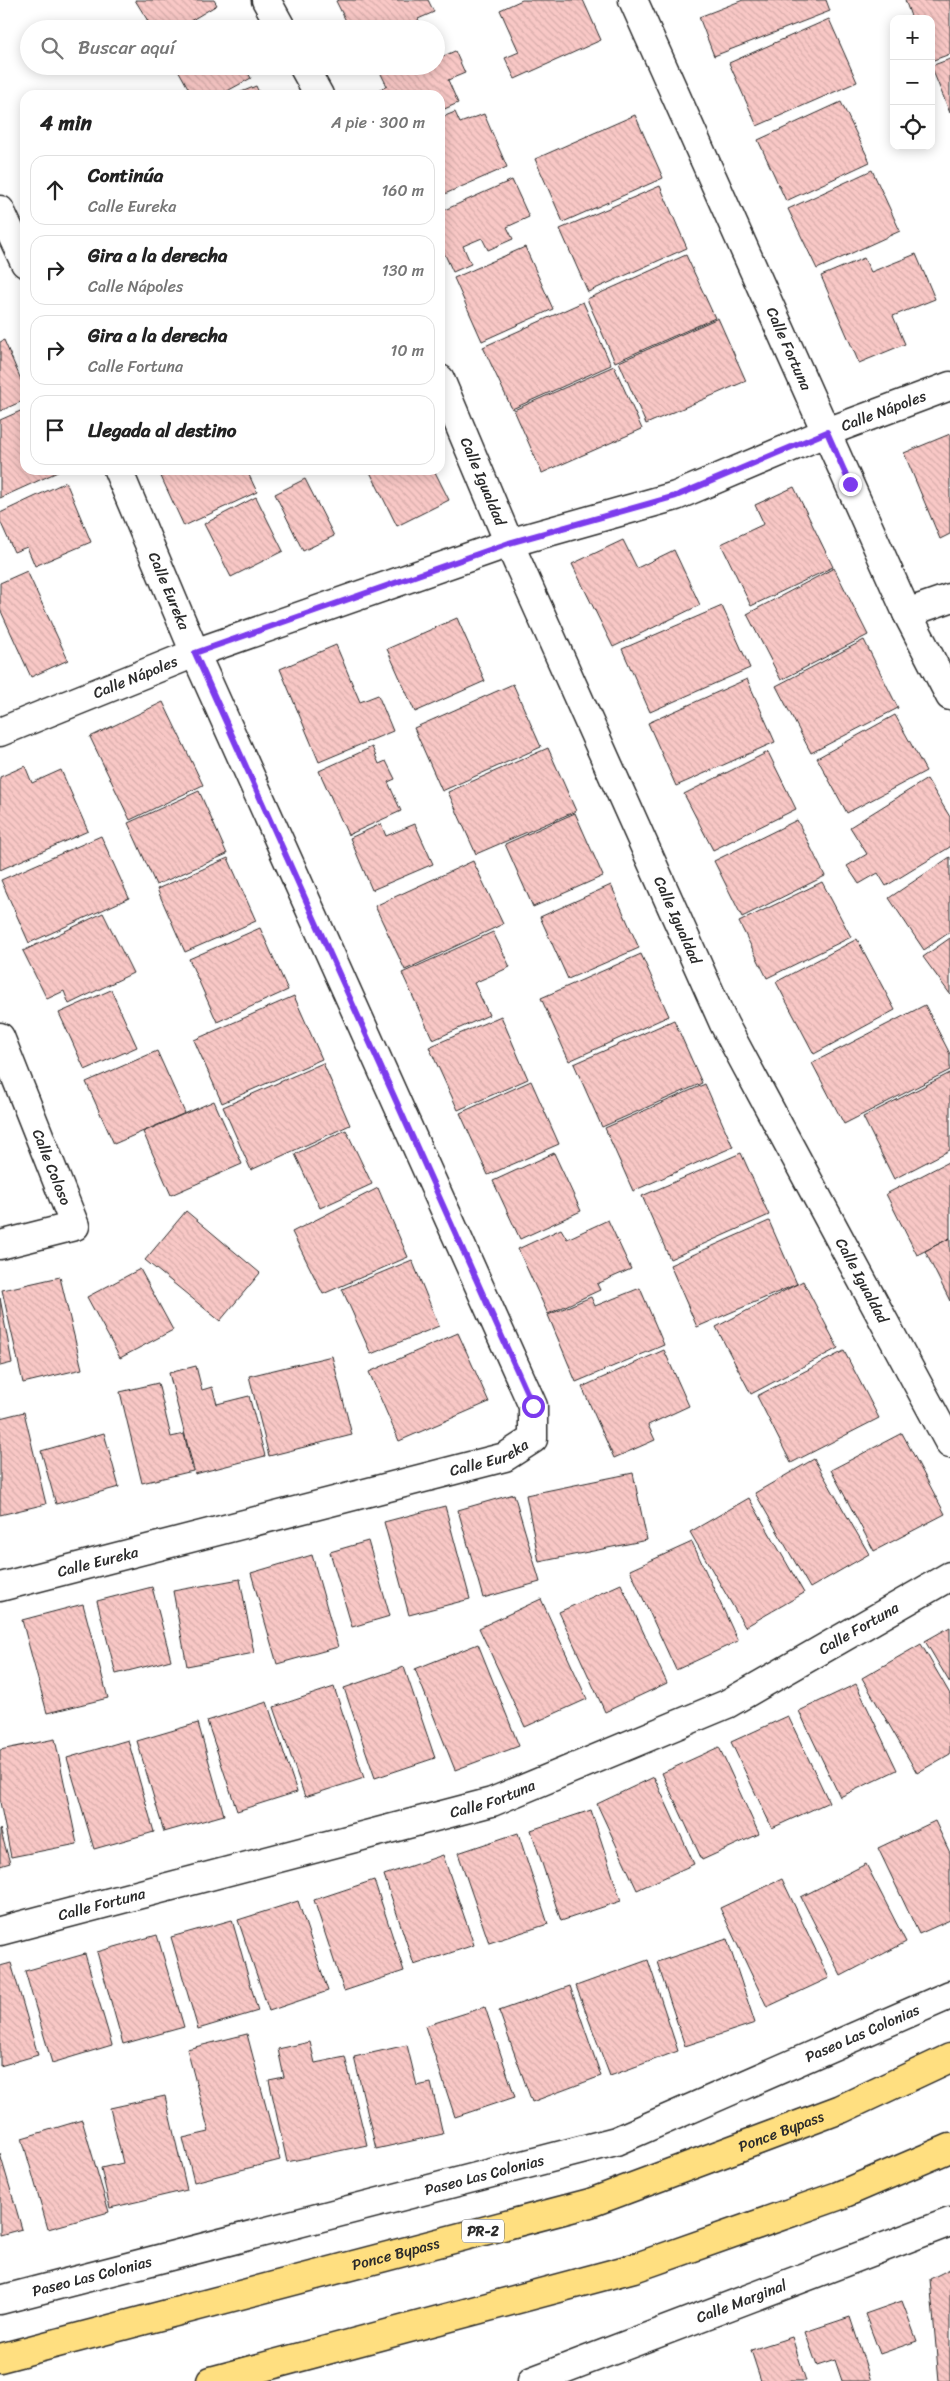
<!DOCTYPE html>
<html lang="es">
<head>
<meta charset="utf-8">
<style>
  body { margin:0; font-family:Sriracha,sans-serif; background:#f6f6f6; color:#222 }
  .controls { position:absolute; right:15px; top:15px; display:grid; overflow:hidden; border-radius:10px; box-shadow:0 2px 12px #0003 }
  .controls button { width:45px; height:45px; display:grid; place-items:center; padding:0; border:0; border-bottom:1px solid #e0e0e0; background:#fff; color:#222; font:25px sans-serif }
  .stop { position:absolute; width:15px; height:15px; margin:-11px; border:4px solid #7c3aed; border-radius:50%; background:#fff }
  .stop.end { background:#7c3aed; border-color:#fff; box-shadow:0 1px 5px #0008 }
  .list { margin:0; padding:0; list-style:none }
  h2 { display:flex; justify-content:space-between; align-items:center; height:65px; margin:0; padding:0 20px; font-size:21px }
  h2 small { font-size:16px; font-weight:400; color:#767676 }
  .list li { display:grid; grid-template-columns:32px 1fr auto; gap:15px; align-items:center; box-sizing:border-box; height:70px; margin:0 10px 10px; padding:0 10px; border:1px solid #e0e0e0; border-radius:15px }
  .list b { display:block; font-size:19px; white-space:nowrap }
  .list p { margin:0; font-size:16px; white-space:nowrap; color:#767676 }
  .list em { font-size:16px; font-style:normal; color:#767676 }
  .icon { flex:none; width:28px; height:28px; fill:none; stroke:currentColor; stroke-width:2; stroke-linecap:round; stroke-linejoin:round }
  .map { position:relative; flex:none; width:950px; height:2381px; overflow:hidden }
  .search { position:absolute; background:#fff; box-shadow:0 2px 12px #0003; left:20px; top:20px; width:425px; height:55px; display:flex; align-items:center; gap:12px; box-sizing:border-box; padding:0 18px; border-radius:28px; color:#767676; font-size:19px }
  .panel { position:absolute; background:#fff; box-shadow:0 2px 12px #0003; left:20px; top:90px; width:425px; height:385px; border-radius:15px }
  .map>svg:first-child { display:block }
</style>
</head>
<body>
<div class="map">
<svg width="950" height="2381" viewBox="0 0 950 2381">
  <defs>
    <pattern id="building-back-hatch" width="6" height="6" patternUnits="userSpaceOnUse" patternTransform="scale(1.25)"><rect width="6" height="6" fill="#f9c8c6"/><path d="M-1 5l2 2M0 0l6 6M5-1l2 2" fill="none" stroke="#d6acaa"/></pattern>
  </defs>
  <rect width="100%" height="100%" fill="#fff"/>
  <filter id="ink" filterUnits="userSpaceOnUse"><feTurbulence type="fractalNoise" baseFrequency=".02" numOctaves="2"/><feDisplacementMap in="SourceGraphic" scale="10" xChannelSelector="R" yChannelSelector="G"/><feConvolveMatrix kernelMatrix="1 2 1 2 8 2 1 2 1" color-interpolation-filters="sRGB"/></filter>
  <g filter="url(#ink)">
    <path fill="url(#building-back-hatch)" stroke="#2b2b2b" d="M135,0H214L217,5L177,29H136L148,21Z
      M339,0H428L434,12L418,19L423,29H350L336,1Z
      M522,0H583L601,40L515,79L505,58L519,52L500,10Z
      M743,0H826L830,11L714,56L699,17Z
      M905,0H950V54L931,61V19H912Z
      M829,19L857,82L757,126L729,63Z
      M455,51L465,73L448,80L458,103L440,111V95H380L378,91L387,86L377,66H436V53L439,58Z
      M950,59V113L931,66Z
      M176,66H244L251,78L220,95H192Z
      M256,86L260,95H234Z
      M841,102L870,162L786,201L758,140Z
      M455,112L460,123L484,114L507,167L440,196V118Z
      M635,115L663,178L563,222L535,159Z
      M872,170L900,231L817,269L788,209Z
      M512,180L529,217L507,227L513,239L488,250L482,238L463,246L471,264L453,272L440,244V212Z
      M660,186L687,248L588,292L560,229Z
      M525,247L553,309L482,341L454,278Z
      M916,254L935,299L893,316L905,344L859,363L821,276L864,258L871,272Z
      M686,255L715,318L615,362L587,299Z
      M583,302L611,365L512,409L483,347Z
      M718,318L746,381L646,424L619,362Z
      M4,340L25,389V400L0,411V342Z
      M614,366L642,429L542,473L514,410Z
      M25,409V470H62L0,498V420Z
      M950,434V534L940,539L904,453Z
      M158,470H260L249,475L257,492L184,526Z
      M374,470H434L449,500L397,526L370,472Z
      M305,479L334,536L303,551L275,494Z
      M66,482L91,542L35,566L27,547L14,552L0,521V513Z
      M794,487L833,567L751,606L721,544L764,524L755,505Z
      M256,497L283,551L231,577L204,524Z
      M623,540L637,568L674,550L700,605L613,647L572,564Z
      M834,568L868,635L781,680L747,614Z
      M27,571L68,660L31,677L0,609V583Z
      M722,606L750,668L650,712L622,649Z
      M457,618L485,681L415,712L387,649Z
      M864,640L898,708L811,753L776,686Z
      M336,645L360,702L378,695L393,731L319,762L280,669Z
      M747,679L775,742L676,786L648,723Z
      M513,684L541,747L442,791L414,728Z
      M163,702L203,785L130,820L90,737Z
      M895,715L926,771L847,813L817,758Z
      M372,747L379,764L386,761L395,779L388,782L401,811L348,835L319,771Z
      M548,748L576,811L476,854L448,792Z
      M768,752L796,809L713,850L684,794Z
      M25,766L32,783L61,770L88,831L0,870V777Z
      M927,779L950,817V847L886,886L878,873L859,884L847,866L867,854L850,827Z
      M199,791L227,854L156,885L128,823Z
      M575,813L603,876L533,907L505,844Z
      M797,820L825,876L742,917L714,861Z
      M381,824L386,836L415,824L433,864L372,890L350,838Z
      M101,836L129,898L29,943L1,880Z
      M950,857V932L924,950L889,898Z
      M228,858L256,921L185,952L157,889Z
      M473,861L503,924L405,970L375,906Z
      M822,882L851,937L767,978L739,922Z
      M611,885L639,948L568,979L540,917Z
      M103,913L133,973L69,1004L64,991L47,999L23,951Z
      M260,928L288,990L217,1022L189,959Z
      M493,932L510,967L474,983L489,1015L433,1040L402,973Z
      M950,938V994L923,957Z
      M857,939L895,1010L814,1054L776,982Z
      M641,954L669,1016L569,1061L541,998Z
      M111,990L137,1047L85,1070L59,1013Z
      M294,996L322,1059L222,1103L194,1040Z
      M925,1005L950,1054V1070L844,1124L812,1063Z
      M501,1016L528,1079L458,1110L429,1047Z
      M674,1020L702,1083L602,1127L574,1064Z
      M157,1051L185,1113L114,1144L86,1082Z
      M323,1063L350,1125L251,1170L223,1107Z
      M950,1073V1150L894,1179L863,1117Z
      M531,1081L559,1144L488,1175L460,1113Z
      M705,1084L733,1147L633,1191L605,1128Z
      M214,1101L242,1164L171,1195L143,1132Z
      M346,1130L372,1184L320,1208L295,1154Z
      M554,1153L581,1211L520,1239L493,1181Z
      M741,1153L769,1215L670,1259L642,1196Z
      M950,1161V1238L917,1255L886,1194Z
      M378,1188L408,1257L323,1294L292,1232Z
      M186,1211L260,1273L220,1321L145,1260Z
      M608,1220L631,1269L597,1284L600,1290L548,1314L518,1249L561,1229L567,1239Z
      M769,1221L797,1284L697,1327L670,1265Z
      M950,1238V1301L925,1251Z
      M412,1260L439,1326L371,1354L342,1289Z
      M140,1269L173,1330L120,1358L87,1297Z
      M60,1277L82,1369L23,1383L2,1290Z
      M803,1281L838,1348L751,1394L716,1327Z
      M640,1288L664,1345L576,1382L548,1315L591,1297L595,1306Z
      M0,1298L12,1363L0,1366Z
      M458,1333L489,1402L399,1441L369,1372Z
      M664,1350L689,1406L648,1425L655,1440L614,1458L582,1387Z
      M844,1351L879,1418L791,1463L757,1396Z
      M332,1356L352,1435L269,1456L249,1376Z
      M196,1366L202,1390L212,1387L217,1404L249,1396L265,1456L195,1474L169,1373Z
      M158,1383L171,1437L184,1434L193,1471L142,1483L120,1392Z
      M24,1412L46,1504L0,1515V1418Z
      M104,1433L119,1487L56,1504L41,1451Z
      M902,1433L945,1514L874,1551L831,1470Z
      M814,1459L869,1554L810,1588L755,1493Z
      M633,1473L647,1540L539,1562L526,1495Z
      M514,1494L540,1582L483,1598L458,1510Z
      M749,1498L804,1593L745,1627L690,1532Z
      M445,1506L470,1599L409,1615L384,1522Z
      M368,1541L390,1616L352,1627L330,1552Z
      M692,1542L738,1641L676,1670L630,1570Z
      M312,1555L338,1647L277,1664L251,1573Z
      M240,1579L254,1653L187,1666L173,1591Z
      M621,1584L667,1683L605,1712L559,1612Z
      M152,1587L171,1660L116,1674L97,1601Z
      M541,1599L587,1699L525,1727L479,1628Z
      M83,1604L108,1698L47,1713L22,1620Z
      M950,1627V1683L925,1641Z
      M478,1644L519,1746L455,1770L415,1669Z
      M921,1644L950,1694V1754L917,1773L862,1678Z
      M404,1667L435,1758L375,1778L344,1688Z
      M856,1684L897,1770L840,1797L799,1711Z
      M334,1687L364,1778L305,1797L274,1707Z
      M267,1702L297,1792L237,1811L207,1721Z
      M788,1716L829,1802L772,1828L731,1742Z
      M198,1723L224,1815L164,1832L137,1741Z
      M55,1739L77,1844L11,1857L0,1802V1750Z
      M128,1740L154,1832L94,1849L67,1758Z
      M719,1747L759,1834L702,1860L662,1773Z
      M654,1777L694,1864L637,1890L597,1804Z
      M591,1810L621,1901L561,1921L531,1830Z
      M935,1821L950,1853V1920L919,1934L878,1848Z
      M0,1829L10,1863L0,1866Z
      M518,1833L548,1924L489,1943L458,1853Z
      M443,1855L474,1945L414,1965L384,1875Z
      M866,1864L906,1942L841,1976L801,1897Z
      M782,1879L829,1978L767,2007L720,1908Z
      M374,1880L404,1971L344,1991L314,1900Z
      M298,1901L328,1991L269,2011L238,1920Z
      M232,1920L258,2011L198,2029L171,1937Z
      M157,1935L184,2027L123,2044L97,1952Z
      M727,1939L755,2023L685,2046L657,1962Z
      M85,1954L112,2045L52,2063L25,1971Z
      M648,1960L678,2051L610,2076L576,1986Z
      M11,1963L38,2055L0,2066V1966Z
      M570,1986L601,2076L532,2102L499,2011Z
      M485,2007L515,2097L455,2117L425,2026Z
      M247,2034L280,2160L194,2182L183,2138L209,2132L187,2049Z
      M310,2042L315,2063L345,2057L367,2145L287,2162L269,2080L284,2077L278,2049Z
      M407,2045L417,2086L431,2083L443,2134L376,2149L354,2057Z
      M165,2096L187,2190L110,2208L101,2168L123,2163L110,2108Z
      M82,2120L109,2212L48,2229L22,2138Z
      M0,2154L22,2229L0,2235Z
      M950,2269V2381H939L930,2279Z
      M902,2301L917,2341L880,2354L865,2314Z
      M850,2317L871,2381H842L835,2360L817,2366L805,2332Z
      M792,2337L806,2381H761L751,2350Z"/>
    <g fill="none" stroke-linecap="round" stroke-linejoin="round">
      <g stroke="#2b2b2b" stroke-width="31">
        <g id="minor">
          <path d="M266,0L282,29"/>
          <path id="s1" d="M633,0L907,613L950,696"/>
          <path d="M303,66L319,95"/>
          <path d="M0,210L25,263"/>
          <path id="s2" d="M440,379L509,543L724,1024L950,1444"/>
          <path d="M907,613L950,598"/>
          <path id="s3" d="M0,732L195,653L509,543L676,496L827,432L950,386"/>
          <path id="s4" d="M0,1037L75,1226L0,1245"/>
          <path id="s5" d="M0,1587L505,1457L533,1439V1406L195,653L118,470"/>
          <path id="s6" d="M0,1931L492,1802L727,1704L950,1576"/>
          <path id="s7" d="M0,2300L616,2141L950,1995"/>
          <path id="s8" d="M532,2381L950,2222"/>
        </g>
      </g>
      <g stroke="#2b2b2b" stroke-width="31">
        <g id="highway">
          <path id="s9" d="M0,2358L590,2203L841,2109L950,2058"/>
          <path d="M211,2381L634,2268L838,2196L950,2148"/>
        </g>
      </g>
      <use href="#minor" stroke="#fff" stroke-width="28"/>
      <use href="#highway" stroke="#ffdf80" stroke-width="28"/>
    </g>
  </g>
  <g fill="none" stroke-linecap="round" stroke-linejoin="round" filter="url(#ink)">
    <path stroke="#7c3aed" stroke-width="6" d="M533,1406L195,653L509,543L676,496L827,432L850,484"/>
  </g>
  <g text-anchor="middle" stroke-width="4.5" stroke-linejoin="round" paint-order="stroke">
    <rect fill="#fff" stroke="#6b6b6b" stroke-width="1" x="462" y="2219.5" width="42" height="23" rx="4"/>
    <g font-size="14" font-weight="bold" fill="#2b2b2b">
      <text x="483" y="2236">PR-2</text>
    </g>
    <g font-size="15" fill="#2b2b2b" stroke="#fff">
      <text dy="5" stroke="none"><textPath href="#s1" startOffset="382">Calle Fortuna</textPath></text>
      <text dy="5" stroke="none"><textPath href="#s3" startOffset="941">Calle Nápoles</textPath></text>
      <text dy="5" stroke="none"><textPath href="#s2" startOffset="111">Calle Igualdad</textPath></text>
      <text transform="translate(169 591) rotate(67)" y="5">Calle Eureka</text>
      <text dy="5" stroke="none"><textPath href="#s3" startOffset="146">Calle Nápoles</textPath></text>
      <text dy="5" stroke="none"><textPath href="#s2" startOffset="591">Calle Igualdad</textPath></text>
      <text dy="5" stroke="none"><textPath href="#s4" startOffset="140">Calle Coloso</textPath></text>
      <text dy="5" stroke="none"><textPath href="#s2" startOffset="996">Calle Igualdad</textPath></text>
      <text dy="5" stroke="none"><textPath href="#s5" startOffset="506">Calle Eureka</textPath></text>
      <text dy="5" stroke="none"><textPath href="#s5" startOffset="101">Calle Eureka</textPath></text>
      <text dy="5" stroke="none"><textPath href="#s6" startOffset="915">Calle Fortuna</textPath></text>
      <text dy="5" stroke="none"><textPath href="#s6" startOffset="510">Calle Fortuna</textPath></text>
      <text dy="5" stroke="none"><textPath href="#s6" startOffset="105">Calle Fortuna</textPath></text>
      <text dy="5" stroke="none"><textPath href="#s7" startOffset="905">Paseo Las Colonias</textPath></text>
      <text dy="5" stroke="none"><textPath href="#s9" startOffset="814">Ponce Bypass</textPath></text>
      <text dy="5" stroke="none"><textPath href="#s7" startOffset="500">Paseo Las Colonias</textPath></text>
      <text dy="5" stroke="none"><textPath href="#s9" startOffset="409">Ponce Bypass</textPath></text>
      <text dy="5" stroke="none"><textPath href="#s7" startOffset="95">Paseo Las Colonias</textPath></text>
      <text dy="5" stroke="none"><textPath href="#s8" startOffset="224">Calle Marginal</textPath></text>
    </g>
  </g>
</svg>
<div class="controls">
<button>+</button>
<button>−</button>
<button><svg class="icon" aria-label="locate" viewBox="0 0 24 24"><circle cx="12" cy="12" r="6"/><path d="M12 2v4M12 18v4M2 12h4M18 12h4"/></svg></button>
</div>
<div class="stop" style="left:533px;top:1406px"></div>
<div class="stop end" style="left:850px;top:484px"></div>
<div class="search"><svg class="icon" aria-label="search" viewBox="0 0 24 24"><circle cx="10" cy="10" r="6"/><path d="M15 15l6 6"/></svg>Buscar aquí</div>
<section class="panel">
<h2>4 min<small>A pie · 300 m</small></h2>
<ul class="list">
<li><svg class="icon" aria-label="ahead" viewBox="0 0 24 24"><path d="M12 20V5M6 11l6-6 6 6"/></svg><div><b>Continúa</b><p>Calle Eureka</p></div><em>160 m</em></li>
<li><svg class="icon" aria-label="right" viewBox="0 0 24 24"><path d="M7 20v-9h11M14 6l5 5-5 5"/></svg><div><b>Gira a la derecha</b><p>Calle Nápoles</p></div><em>130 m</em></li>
<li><svg class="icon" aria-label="right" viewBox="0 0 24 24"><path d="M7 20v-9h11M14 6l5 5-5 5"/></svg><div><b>Gira a la derecha</b><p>Calle Fortuna</p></div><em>10 m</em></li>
<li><svg class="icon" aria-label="arrive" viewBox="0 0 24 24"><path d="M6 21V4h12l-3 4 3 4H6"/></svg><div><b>Llegada al destino</b></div></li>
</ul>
</section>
</div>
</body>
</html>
